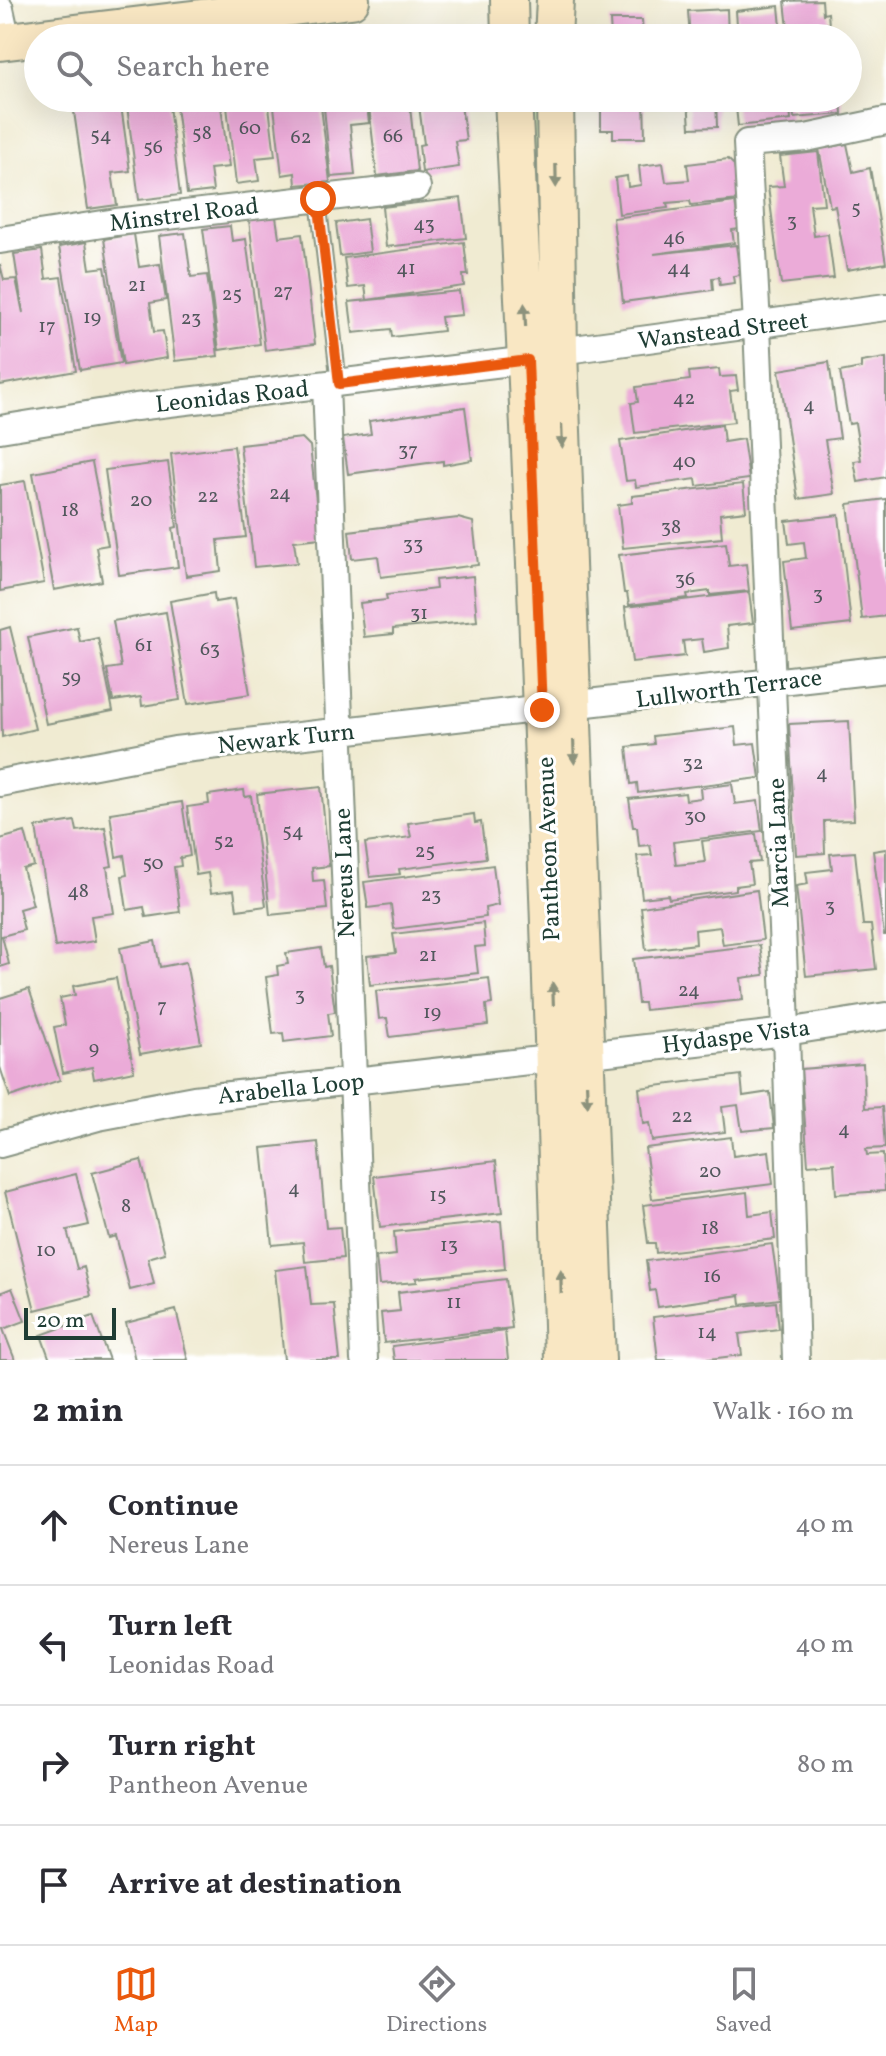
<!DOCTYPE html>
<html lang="en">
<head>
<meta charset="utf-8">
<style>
  body { margin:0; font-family:Vollkorn,serif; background:#f2f2f3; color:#2b2b33 }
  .scale { position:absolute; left:24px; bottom:20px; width:92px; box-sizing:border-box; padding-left:8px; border:4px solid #1f3d34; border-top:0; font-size:22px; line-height:28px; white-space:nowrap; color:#1f3d34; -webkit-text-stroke:6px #fff; paint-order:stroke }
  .stop { position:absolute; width:24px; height:24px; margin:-18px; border:6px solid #ea580c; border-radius:50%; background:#fff }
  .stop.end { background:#ea580c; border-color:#fff; box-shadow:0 2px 8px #0008 }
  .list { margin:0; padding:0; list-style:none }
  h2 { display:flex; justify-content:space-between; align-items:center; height:104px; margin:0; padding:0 32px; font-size:34px }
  h2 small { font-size:26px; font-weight:400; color:#7c7c81 }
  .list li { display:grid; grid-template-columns:52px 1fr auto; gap:24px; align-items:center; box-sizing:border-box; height:120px; padding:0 32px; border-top:2px solid #e1e1e2 }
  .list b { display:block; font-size:30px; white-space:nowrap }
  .list p { margin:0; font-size:26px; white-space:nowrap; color:#7c7c81 }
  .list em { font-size:26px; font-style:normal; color:#7c7c81 }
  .icon { flex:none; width:44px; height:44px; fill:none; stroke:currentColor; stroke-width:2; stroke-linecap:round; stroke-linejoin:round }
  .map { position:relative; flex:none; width:886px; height:1360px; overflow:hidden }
  .search { position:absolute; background:#fff; box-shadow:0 8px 32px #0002; left:24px; right:24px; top:24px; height:88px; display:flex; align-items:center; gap:20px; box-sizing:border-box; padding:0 28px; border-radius:44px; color:#7c7c81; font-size:30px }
  .sheet { height:584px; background:#fff }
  nav { display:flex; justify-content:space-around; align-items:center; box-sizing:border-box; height:112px; border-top:2px solid #e1e1e2; background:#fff; font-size:22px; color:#7c7c81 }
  nav a { display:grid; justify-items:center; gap:4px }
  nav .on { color:#ea580c }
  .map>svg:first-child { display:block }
</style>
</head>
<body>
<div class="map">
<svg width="886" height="1360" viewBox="0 0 886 1360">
  <rect width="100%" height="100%" fill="#fff"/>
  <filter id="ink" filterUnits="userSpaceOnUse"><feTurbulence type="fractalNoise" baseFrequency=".0125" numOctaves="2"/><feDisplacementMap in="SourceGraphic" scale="16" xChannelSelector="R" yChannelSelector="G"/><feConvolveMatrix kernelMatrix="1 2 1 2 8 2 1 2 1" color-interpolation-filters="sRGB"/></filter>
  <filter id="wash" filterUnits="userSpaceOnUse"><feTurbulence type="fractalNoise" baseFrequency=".006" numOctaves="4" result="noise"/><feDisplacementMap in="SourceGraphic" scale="32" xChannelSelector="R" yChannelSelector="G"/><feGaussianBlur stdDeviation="1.8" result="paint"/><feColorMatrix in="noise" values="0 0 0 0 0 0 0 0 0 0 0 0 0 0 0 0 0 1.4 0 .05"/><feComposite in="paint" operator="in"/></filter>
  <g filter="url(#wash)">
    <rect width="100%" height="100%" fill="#f0ebd2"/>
    <path fill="#b5d67d" stroke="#6a8a58" stroke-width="2" d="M525,98H542L545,269L537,270Z"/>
    <g id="blocks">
      <path fill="#ebabd8" d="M822,0L823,14L828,13L830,38H789L785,1Z
        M779,6L782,38H738L736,11Z
        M727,9L728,38H690L688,11Z
        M610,20H642L643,38H611Z
        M72,98H120L130,171L112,173L117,205L88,209Z
        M126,98H168L180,195L139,200Z
        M175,98H220L229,167L210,169L213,191L187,194Z
        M226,98H268L275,156L256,158L259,181L236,184Z
        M273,98H320L330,182L296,185L295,173L282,175Z
        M323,98H366L369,123L350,125L355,175L331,177Z
        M368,98H409L417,171L377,176Z
        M418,98H460L466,140L455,141L459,167L422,172L419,145L424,144Z
        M601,98H644L645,138H613V130H601Z
        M716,98L717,127L690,128L688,99Z
        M735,98H789L791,120L738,126Z
        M792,98H841L842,114L794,118Z
        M847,144L853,172L870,168L886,263L847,270L835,206L830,207L819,149Z
        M818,152L824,204L810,205L814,236L828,234L834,278L781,284L768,187L784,186L780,156Z
        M728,159L734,165L739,200L691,205L690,201L667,203L668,208L619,214L615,178L627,176L628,187L641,185L639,166L663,163L666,182L689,180L687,164Z
        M461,198L466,238L386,247L382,207Z
        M735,202L739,229L732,230L734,243L654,254L736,245L740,275L733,276L734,283L720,285L719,277L712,278L713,290L623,302L613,218Z
        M276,217L279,237L302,234L315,344L265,350L249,220Z
        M366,219L370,252L340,256L336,223Z
        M230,226L232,241L246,239L260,344L219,350L203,229Z
        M185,233L191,277L207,275L218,356L175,361L159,236Z
        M134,234L139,267L160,264L166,300L150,303L154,332L163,331L167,358L123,365L104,239Z
        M86,242L90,269L105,267L121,363L80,370L59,247Z
        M464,242L468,275H463L464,286L367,300L365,286L348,288L344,258Z
        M42,250L46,279L61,277L76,371L0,385V264L4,280L16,279L23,313L14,254Z
        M459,291L462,315L441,317L443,331L392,337L391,329L353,333L349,302Z
        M886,358V477L858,482L854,461L861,460L855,423L849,424L840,372L861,368V362Z
        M829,362L840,438L825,440L834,494L798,499L779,370Z
        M719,369L720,377L736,376L738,390L730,391L734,422L635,433L631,403L638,402L636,387L690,380L689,372Z
        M465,407L472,460L443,465V461L348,474L343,438L371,434L369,421Z
        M722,425L724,442L743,439L749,479L697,486L696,479L636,487L635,480L626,481L620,441Z
        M302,438L310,446L320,538L294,541L297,563L254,567L240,445Z
        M234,446L246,537L218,540L221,571L186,576L171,454Z
        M92,462L108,545L96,547L102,581L54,590L33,473Z
        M168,462L177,527L173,528L178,567L119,575L105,470Z
        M25,481L44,583L0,591V485Z
        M743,484L746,511L720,514L722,538L623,548L618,505L632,503V496Z
        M886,499V616L862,619L848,504Z
        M839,515L851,624L792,631L784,561L806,558L804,542L789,544L786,521Z
        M458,518L473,522L478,565L381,577L378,556L352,559L349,531Z
        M726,543L729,566L746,564L749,591L710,595V591L687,594L688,598L629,605L627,593H624L619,555Z
        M473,576L477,621L393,629V634L364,637L360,603L387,600L386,595L436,589L435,580Z
        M749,592L753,623L727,626L729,648L704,652L702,639L683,641L685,656L632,662L625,607Z
        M214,593L215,602L234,599L250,694L188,704L170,601Z
        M166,612L180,700L142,706L141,697L113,701L107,669L121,667L113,621Z
        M10,627L35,729L2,737L0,630Z
        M77,627L80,642L98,638L113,711L46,724L28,637Z
        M849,721L854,820L824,821L825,853L796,855L789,724Z
        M735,727L737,745L755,743L760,778L638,793L637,783L631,784L627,747L654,744L653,736Z
        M732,784L735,804L758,801L762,831L673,842L676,865L705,862L702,841L756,834L760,862L749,863L752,884L736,886V890L669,899L668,895L642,898L637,856L652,855L650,845L639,846L637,827H633L629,799L685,793L686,800L701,798L700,788Z
        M321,787L329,866L312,868L313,881L324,880L327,909L270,915L257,794Z
        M244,790L245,797L251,796L266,906L237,910L234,890L211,893L208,873L196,875L187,807L209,804L208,795Z
        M182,802L190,856L180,858L181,866L174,867L180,912L146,917L144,907L127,910L122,876L127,875L124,855L116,857L110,813Z
        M474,814L475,823L481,822L486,858L399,869L400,874L370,877L365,843L411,837L408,823Z
        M75,821L77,831L105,827L112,866L107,867L114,913L91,916L95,941L55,947L36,827Z
        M25,832L34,866L23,869L33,905L19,909L24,930L2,936L9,964L0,967V839Z
        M886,849V935H884L873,851Z
        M855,852L863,925H871L876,969L806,976L796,886L808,884L806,872L832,869L830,854Z
        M493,865L498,905L485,908L486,917L394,929L391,905L368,908L364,882Z
        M757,890L763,940L723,945L720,927L695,930L696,944L646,950L641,907Z
        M483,923L485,946L475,947L478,973L370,985L367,956L396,953L393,934Z
        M155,941L160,967L186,962L201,1043L140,1054L120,948Z
        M760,945L764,975L741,978L743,1000L645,1010L644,1003H638L633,959Z
        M321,948L324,967L329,966L335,1012L328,1013L331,1036L284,1042L283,1033L273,1034L266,977L278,975L277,966L288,964L286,953Z
        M116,978L134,1071L94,1079L92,1067L63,1073L54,1027L65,1025L60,998L75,995L73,986Z
        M489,978L492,1004L486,1005L488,1025L390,1037L387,1018L379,1019L376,991Z
        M29,989L60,1080L10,1097L0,1067V998Z
        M863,1064L865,1108L882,1107L885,1148L866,1149L867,1155L883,1154L885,1191L836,1194L834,1163L808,1165L801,1069Z
        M741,1075L743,1096L770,1092L774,1128L742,1131L738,1105L722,1107L725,1132L652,1141L649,1123L643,1124L639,1088Z
        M731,1137L733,1156L769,1151L773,1184L652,1199L645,1148Z
        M318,1142L326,1228L340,1227L343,1258L305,1262L303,1242L272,1245L262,1148Z
        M141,1160L165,1253L148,1258L154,1284L130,1290L116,1236L109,1238L92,1173Z
        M496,1161L502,1213L380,1227L374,1176Z
        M76,1174L89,1225L67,1230L77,1269L84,1267L91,1296L35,1310L5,1192Z
        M747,1192L749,1215L772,1212L775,1239L656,1253L655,1243H648L643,1205Z
        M501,1221L505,1269L416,1278L417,1282L379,1285L376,1257L396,1255L394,1232Z
        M772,1244L780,1299L741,1304L740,1295L658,1307L655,1290L650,1291L646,1261Z
        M307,1266L311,1305L334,1304L340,1360H284L275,1270Z
        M506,1279L512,1328L384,1343L381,1313L400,1311L398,1292Z
        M12,1288L25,1321L3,1329L15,1360H0V1293Z
        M776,1302L779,1329L739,1334L742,1355L701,1360H658L653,1317Z
        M176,1310L188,1360H135L126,1323Z
        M93,1316L109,1360H50L41,1335Z
        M505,1331L508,1360H394L392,1346Z"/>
    </g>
  </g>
  <g filter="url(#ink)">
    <use href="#blocks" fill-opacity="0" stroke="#889483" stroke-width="2"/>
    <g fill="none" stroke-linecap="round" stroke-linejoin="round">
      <g stroke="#889483" stroke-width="18">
        <path id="service" d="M318,199L339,384"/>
      </g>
      <g stroke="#889483" stroke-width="30">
        <path id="minor" d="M0,9L7,41
          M0,240L116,222L417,187
          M326,385L364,1360
          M0,429L136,407L528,360L559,351L886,307
          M0,783L175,750L886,669
          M0,1144L98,1117L194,1099L786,1032L886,1016
          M796,1360L785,1000L757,325L747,143L806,138L886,121"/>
      </g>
      <g stroke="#889483" stroke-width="40">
        <path id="secondary" d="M509,0L510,38
          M553,38L555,0
          M0,42L351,0
          M513,98C535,519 551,939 563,1360
          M555,98L559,351L597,1360"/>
      </g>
      <use href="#service" stroke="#fff" stroke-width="14"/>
      <use href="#minor" stroke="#fff" stroke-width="26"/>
      <use href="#secondary" stroke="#f9e7c3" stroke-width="36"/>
    </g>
    <defs><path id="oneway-solid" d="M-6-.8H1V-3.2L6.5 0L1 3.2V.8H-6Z" transform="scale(2)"/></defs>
    <g fill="#8c927c">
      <use href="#oneway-solid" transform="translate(556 176) rotate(89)"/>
      <use href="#oneway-solid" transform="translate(525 315) rotate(-93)"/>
      <use href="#oneway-solid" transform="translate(562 436) rotate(88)"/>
      <use href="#oneway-solid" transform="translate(574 752) rotate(88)"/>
      <use href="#oneway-solid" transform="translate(553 994) rotate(-92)"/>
      <use href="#oneway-solid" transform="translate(587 1095) rotate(88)"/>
      <use href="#oneway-solid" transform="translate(561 1282) rotate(-91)"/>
    </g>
  </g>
  <g fill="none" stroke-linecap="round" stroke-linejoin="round" filter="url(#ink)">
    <path stroke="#ea580c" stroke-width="10" d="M318,199L339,384L528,360L542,710"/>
  </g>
  <g text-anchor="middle" stroke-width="6" stroke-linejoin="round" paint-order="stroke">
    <g font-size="20" fill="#52585d">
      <text x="250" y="134">60</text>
      <text x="202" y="139">58</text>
      <text x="101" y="141">54</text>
      <text x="393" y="142">66</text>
      <text x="301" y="143">62</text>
      <text x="153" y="153">56</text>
      <text x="856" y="214">5</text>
      <text x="792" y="227">3</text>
      <text x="424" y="230">43</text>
      <text x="674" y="244">46</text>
      <text x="406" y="274">41</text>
      <text x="679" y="274">44</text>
      <text x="137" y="291">21</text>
      <text x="283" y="297">27</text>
      <text x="232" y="300">25</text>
      <text x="92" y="323">19</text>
      <text x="191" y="324">23</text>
      <text x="47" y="332">17</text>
      <text x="684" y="404">42</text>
      <text x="809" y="411">4</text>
      <text x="408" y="456">37</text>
      <text x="684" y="467">40</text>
      <text x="280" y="499">24</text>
      <text x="208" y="502">22</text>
      <text x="141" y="506">20</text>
      <text x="70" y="516">18</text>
      <text x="671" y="533">38</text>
      <text x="413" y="550">33</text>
      <text x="685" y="585">36</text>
      <text x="818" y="600">3</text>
      <text x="419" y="619">31</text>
      <text x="144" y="651">61</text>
      <text x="210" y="655">63</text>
      <text x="71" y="683">59</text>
      <text x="693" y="769">32</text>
      <text x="822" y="779">4</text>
      <text x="695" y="822">30</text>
      <text x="293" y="837">54</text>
      <text x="224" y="847">52</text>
      <text x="425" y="857">25</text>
      <text x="153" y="869">50</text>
      <text x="78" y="897">48</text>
      <text x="431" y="901">23</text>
      <text x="830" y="912">3</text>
      <text x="428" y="961">21</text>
      <text x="689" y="996">24</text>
      <text x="300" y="1001">3</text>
      <text x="162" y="1012">7</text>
      <text x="432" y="1018">19</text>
      <text x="94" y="1054">9</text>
      <text x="682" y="1122">22</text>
      <text x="844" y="1135">4</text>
      <text x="710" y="1177">20</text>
      <text x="294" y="1194">4</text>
      <text x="438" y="1201">15</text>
      <text x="126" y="1212">8</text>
      <text x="710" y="1234">18</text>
      <text x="449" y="1251">13</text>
      <text x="46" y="1256">10</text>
      <text x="712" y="1282">16</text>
      <text x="454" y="1308">11</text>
      <text x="707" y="1338">14</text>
    </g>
    <g font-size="24" fill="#1f3d34" stroke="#fff">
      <text transform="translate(184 214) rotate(-7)" y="8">Minstrel Road</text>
      <text transform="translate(723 330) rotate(-7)" y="8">Wanstead Street</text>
      <text transform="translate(232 396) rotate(-6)" y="8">Leonidas Road</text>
      <text transform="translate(729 688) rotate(-7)" y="8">Lullworth Terrace</text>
      <text transform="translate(286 738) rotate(-6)" y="8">Newark Turn</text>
      <text transform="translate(778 843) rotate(-92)" y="8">Marcia Lane</text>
      <text transform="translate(548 849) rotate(-92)" y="8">Pantheon Avenue</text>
      <text transform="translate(344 873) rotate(-92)" y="8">Nereus Lane</text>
      <text transform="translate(736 1036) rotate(-7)" y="8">Hydaspe Vista</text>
      <text transform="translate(291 1088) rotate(-6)" y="8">Arabella Loop</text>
    </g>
  </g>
</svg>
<div class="scale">20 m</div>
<div class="stop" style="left:318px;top:199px"></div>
<div class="stop end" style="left:542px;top:710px"></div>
<div class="search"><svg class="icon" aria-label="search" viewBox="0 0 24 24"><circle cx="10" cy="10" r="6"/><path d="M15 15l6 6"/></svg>Search here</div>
</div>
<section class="sheet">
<h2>2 min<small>Walk · 160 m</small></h2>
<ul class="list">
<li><svg class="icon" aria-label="ahead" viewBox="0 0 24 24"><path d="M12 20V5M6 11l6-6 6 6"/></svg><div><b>Continue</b><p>Nereus Lane</p></div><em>40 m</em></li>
<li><svg class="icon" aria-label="left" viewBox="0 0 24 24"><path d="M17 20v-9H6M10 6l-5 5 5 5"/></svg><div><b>Turn left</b><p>Leonidas Road</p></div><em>40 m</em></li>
<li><svg class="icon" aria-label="right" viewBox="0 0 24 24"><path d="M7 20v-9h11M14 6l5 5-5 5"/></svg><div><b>Turn right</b><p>Pantheon Avenue</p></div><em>80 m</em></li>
<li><svg class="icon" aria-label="arrive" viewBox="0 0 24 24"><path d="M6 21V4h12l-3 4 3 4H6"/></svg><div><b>Arrive at destination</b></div></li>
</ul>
</section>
<nav>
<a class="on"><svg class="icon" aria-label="map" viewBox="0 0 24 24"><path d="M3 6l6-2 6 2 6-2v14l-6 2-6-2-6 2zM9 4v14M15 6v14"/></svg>Map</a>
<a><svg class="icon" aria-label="directions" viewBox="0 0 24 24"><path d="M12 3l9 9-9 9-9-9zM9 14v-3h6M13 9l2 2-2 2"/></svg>Directions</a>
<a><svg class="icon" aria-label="saved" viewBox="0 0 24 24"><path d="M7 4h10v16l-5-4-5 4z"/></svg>Saved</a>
</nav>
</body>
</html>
